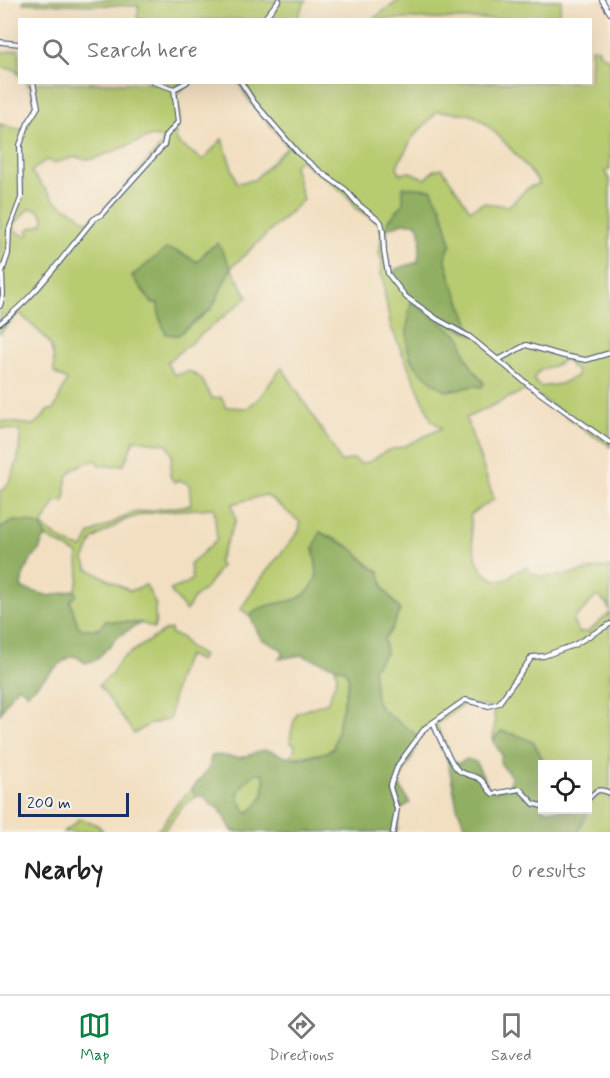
<!DOCTYPE html>
<html lang="en">
<head>
<meta charset="utf-8">
<style>
  body { margin:0; font-family:Mynerve,sans-serif; background:#f6f6f6; color:#222 }
  .controls { position:absolute; right:18px; bottom:18px; display:grid; overflow:hidden; border-radius:0px; box-shadow:0 6px 24px #0002 }
  .controls button { width:54px; height:54px; display:grid; place-items:center; padding:0; border:0; border-bottom:2px solid #e0e0e0; background:#fff; color:#222; font:30px sans-serif }
  .scale { position:absolute; left:18px; bottom:15px; width:111px; box-sizing:border-box; padding-left:6px; border:3px solid #1b2f5e; border-top:0; font-size:16px; line-height:21px; white-space:nowrap; color:#1b2f5e; -webkit-text-stroke:4px #f7f3e8; paint-order:stroke }
  .list { margin:0; padding:0; list-style:none }
  h2 { display:flex; justify-content:space-between; align-items:center; height:78px; margin:0; padding:0 24px; font-size:26px }
  h2 small { font-size:20px; font-weight:400; color:#767676 }
  .icon { flex:none; width:33px; height:33px; fill:none; stroke:currentColor; stroke-width:2; stroke-linecap:round; stroke-linejoin:round }
  .map { position:relative; flex:none; width:610px; height:832px; overflow:hidden }
  .search { position:absolute; background:#fff; box-shadow:0 6px 24px #0002; left:18px; right:18px; top:18px; height:66px; display:flex; align-items:center; gap:15px; box-sizing:border-box; padding:0 21px; border-radius:0px; color:#767676; font-size:22px }
  .sheet { height:162px; background:#fff }
  nav { display:flex; justify-content:space-around; align-items:center; box-sizing:border-box; height:84px; border-top:2px solid #e0e0e0; background:#fff; font-size:16px; color:#767676 }
  nav a { display:grid; justify-items:center; gap:3px }
  nav .on { color:#0b8043 }
  .map>svg:first-child { display:block }
</style>
</head>
<body>
<div class="map">
<svg width="610" height="832" viewBox="0 0 610 832">
  <rect width="100%" height="100%" fill="#f7f3e8"/>
  <filter id="ink" filterUnits="userSpaceOnUse"><feTurbulence type="fractalNoise" baseFrequency=".0167" numOctaves="2"/><feDisplacementMap in="SourceGraphic" scale="12" xChannelSelector="R" yChannelSelector="G"/><feConvolveMatrix kernelMatrix="1 2 1 2 8 2 1 2 1" color-interpolation-filters="sRGB"/></filter>
  <filter id="wash" filterUnits="userSpaceOnUse"><feTurbulence type="fractalNoise" baseFrequency=".008" numOctaves="4" result="noise"/><feDisplacementMap in="SourceGraphic" scale="24" xChannelSelector="R" yChannelSelector="G"/><feGaussianBlur stdDeviation="1.35" result="paint"/><feColorMatrix in="noise" values="0 0 0 0 0 0 0 0 0 0 0 0 0 0 0 0 0 1.4 0 .05"/><feComposite in="paint" operator="in"/></filter>
  <g filter="url(#wash)">
    <rect width="100%" height="100%" fill="#f2dfc1"/>
    <path fill="#b7cb6f" stroke="#697d66" stroke-width="1.5" fill-rule="evenodd" d="M24,0H306L296,20L137,19L139,6L23,3Z
      M400,0H562L558,19H372Z
      M591,48L599,49V53L610,60V170L605,171L610,181V334L604,338L605,350L610,357V448L608,444L591,434L530,390L523,391L466,418L494,499L470,515C472,520 470,523 471,529C473,551 479,586 508,579L513,573L527,567C536,589 592,566 610,567V611L605,602L597,596L573,620L578,632H588L610,613V832H578L587,813L583,810H588V764H545L534,742L501,731L493,741L495,721L493,708L466,703L436,724L452,760L448,762L439,740L431,726L419,737L380,708L376,698L373,668L386,653L384,639L390,632L400,610L384,589L379,571C365,565 356,552 343,543C337,539 328,537 321,533C319,538 314,545 314,550C314,560 319,568 316,578C303,612 270,595 250,616L241,609L259,581L299,531L300,522C287,513 278,502 265,495L232,504L236,520L218,562L221,566L207,587L195,597L186,611L170,590L186,584L192,579L190,565L217,539L214,508L168,511L144,514L125,520L93,539L84,560L88,569L130,591L146,585L156,605C153,613 158,620 154,628L141,623L105,621L99,629H82L78,626L70,600L76,595L75,590L79,579L78,554L46,537L41,526L29,522L0,529V490L5,489C17,469 20,455 20,431L0,428V421L33,425L44,416L46,411L54,409L67,380L54,373C55,333 40,337 19,312L0,333V124L21,130C34,114 40,100 27,83H192L176,94C178,107 183,118 175,129L177,142L203,160L222,139L237,183L254,180L287,147C274,124 249,107 239,83L590,82ZM438,111C449,113 460,112 471,115C487,119 527,167 538,181L539,184L529,187L509,206L483,203L470,210L442,168L434,170L426,179L410,172L400,174L397,166L413,137ZM152,136L163,138L162,145L101,213L89,221L84,220L78,214L56,202L31,172L46,160L54,163L76,157L83,159H94ZM300,160L335,185L351,200L355,208L378,222L382,234L379,254L382,260L381,275L383,278L385,296L391,327L432,421L442,428L405,446L386,451L371,461L361,464L354,459L340,462L334,449L282,367L259,398L247,408L226,407L221,397L212,399L201,378L189,371L176,375L172,372L167,362L248,297L231,268L303,200L294,165ZM403,204L441,207L451,244L445,257L451,279L474,335C443,322 404,301 390,270C384,256 388,237 387,223ZM29,208L38,210L44,217L43,223C38,227 32,226 27,230L29,234L25,236L14,230L13,226ZM207,250L231,268L212,308L178,335L166,334L159,316L158,303H152L132,275L177,251L198,262ZM435,319L461,337C464,356 471,368 484,383L482,387L475,386L446,391L420,370L409,358ZM566,359L571,367L577,371V376L560,384L540,387L534,380C537,369 543,369 553,366C557,365 562,361 566,359ZM134,440L167,444L172,455L170,476L174,482L179,480L189,484L191,505L132,513L90,534L83,548C66,546 55,535 42,526L56,501L63,502C68,495 65,491 66,483C68,467 83,464 96,460L99,465L109,466L124,465Z
      M19,49V75L15,70L0,67V53Z
      M171,629V634L181,637L189,647L203,656L200,661L188,655C176,675 173,696 170,719L148,725L134,734L99,685L111,675L121,659L164,631Z
      M335,667L345,670L349,679L333,749L326,753L288,758L294,752L295,745L290,742C291,731 293,723 297,713L328,702L337,677Z
      M257,773L264,774C265,792 264,803 247,813L240,802L238,793L245,782Z
      M192,789L196,796L181,808L163,832H155L161,827L175,806Z
      M78,819C88,821 99,823 103,832H63L76,823Z"/>
    <path fill="#91af62" stroke="#566f60" stroke-width="1.5" fill-rule="evenodd" d="M403,187L431,189L441,207L451,244L445,257L451,279L474,335C450,323 400,301 393,273L396,269L418,262C419,249 424,234 417,223H404L388,228L387,223L403,204Z
      M218,243L231,268L212,308L178,335L166,334L159,316L158,303H152L132,276L166,249L176,251L198,262L207,250Z
      M411,302L461,337C464,356 471,368 484,383L482,387L475,386L446,391C403,364 403,349 411,302Z
      M13,521L29,522L41,526L46,537L42,542L39,551L32,558L23,575L21,588L50,596L75,590L77,595L70,601L78,626L82,629H99L105,621L141,623L120,635L96,660L85,663L77,657L72,656L62,662L28,693L18,686L6,702L0,715V529Z
      M320,532C331,539 342,541 352,549C363,557 366,566 379,571L384,589L400,610L390,632L384,639L386,653L373,668L376,698L380,708L419,737L413,755L398,783L410,803L400,809L397,832H233L219,808L211,805L205,797L196,796L192,789L209,768L211,756C224,753 231,760 243,757C250,756 258,750 265,750C274,750 279,756 287,757C300,760 321,755 333,749L349,679L345,670L301,655L279,659L284,654L281,649L261,639L250,616C270,595 304,612 316,578C319,568 314,560 314,550C314,544 318,538 320,532ZM257,773L264,774C265,792 264,803 247,813L240,802L238,793L245,782Z
      M501,731L523,737L534,743L545,764H542V810H583L587,813L578,832H491L464,824L457,807L448,762L452,760L458,764L467,759L476,762L488,787L494,791L509,787L511,776L500,763L502,755L493,741Z"/>
  </g>
  <g filter="url(#ink)">
    <g fill="none" stroke-linecap="round" stroke-linejoin="round">
      <g stroke="#3b496d" stroke-width="6">
        <path id="street" d="M602,0L610,13
          M263,20L279,0
          M0,42L20,44
          M153,82L174,89
          M241,82L254,102L299,154L322,173L346,190L358,204L381,222L383,231L384,252L388,274L406,297L437,319L470,337L530,386L610,443
          M0,306L3,295L2,272L8,254L9,230L21,198L20,145L28,123L38,107L33,82
          M0,323C38,295 64,254 94,219L101,215L164,145L166,136L178,122L174,89L187,82
          M498,360L526,345L564,356L586,360L610,353
          M434,723C434,728 452,765 458,770C464,775 473,775 480,779C485,783 488,790 493,794L520,789L534,804L542,806
          M588,799C596,791 598,787 610,793
          M393,832L397,809L390,787L398,765L425,728L465,700L489,706L499,703L532,657L544,656L574,645L610,624"/>
      </g>
      <use href="#street" stroke="#fff" stroke-width="4"/>
    </g>
  </g>
</svg>
<div class="controls">
<button><svg class="icon" aria-label="locate" viewBox="0 0 24 24"><circle cx="12" cy="12" r="6"/><path d="M12 2v4M12 18v4M2 12h4M18 12h4"/></svg></button>
</div>
<div class="scale">200 m</div>
<div class="search"><svg class="icon" aria-label="search" viewBox="0 0 24 24"><circle cx="10" cy="10" r="6"/><path d="M15 15l6 6"/></svg>Search here</div>
</div>
<section class="sheet">
<h2>Nearby<small>0 results</small></h2>
<ul class="list">
</ul>
</section>
<nav>
<a class="on"><svg class="icon" aria-label="map" viewBox="0 0 24 24"><path d="M3 6l6-2 6 2 6-2v14l-6 2-6-2-6 2zM9 4v14M15 6v14"/></svg>Map</a>
<a><svg class="icon" aria-label="directions" viewBox="0 0 24 24"><path d="M12 3l9 9-9 9-9-9zM9 14v-3h6M13 9l2 2-2 2"/></svg>Directions</a>
<a><svg class="icon" aria-label="saved" viewBox="0 0 24 24"><path d="M7 4h10v16l-5-4-5 4z"/></svg>Saved</a>
</nav>
</body>
</html>
